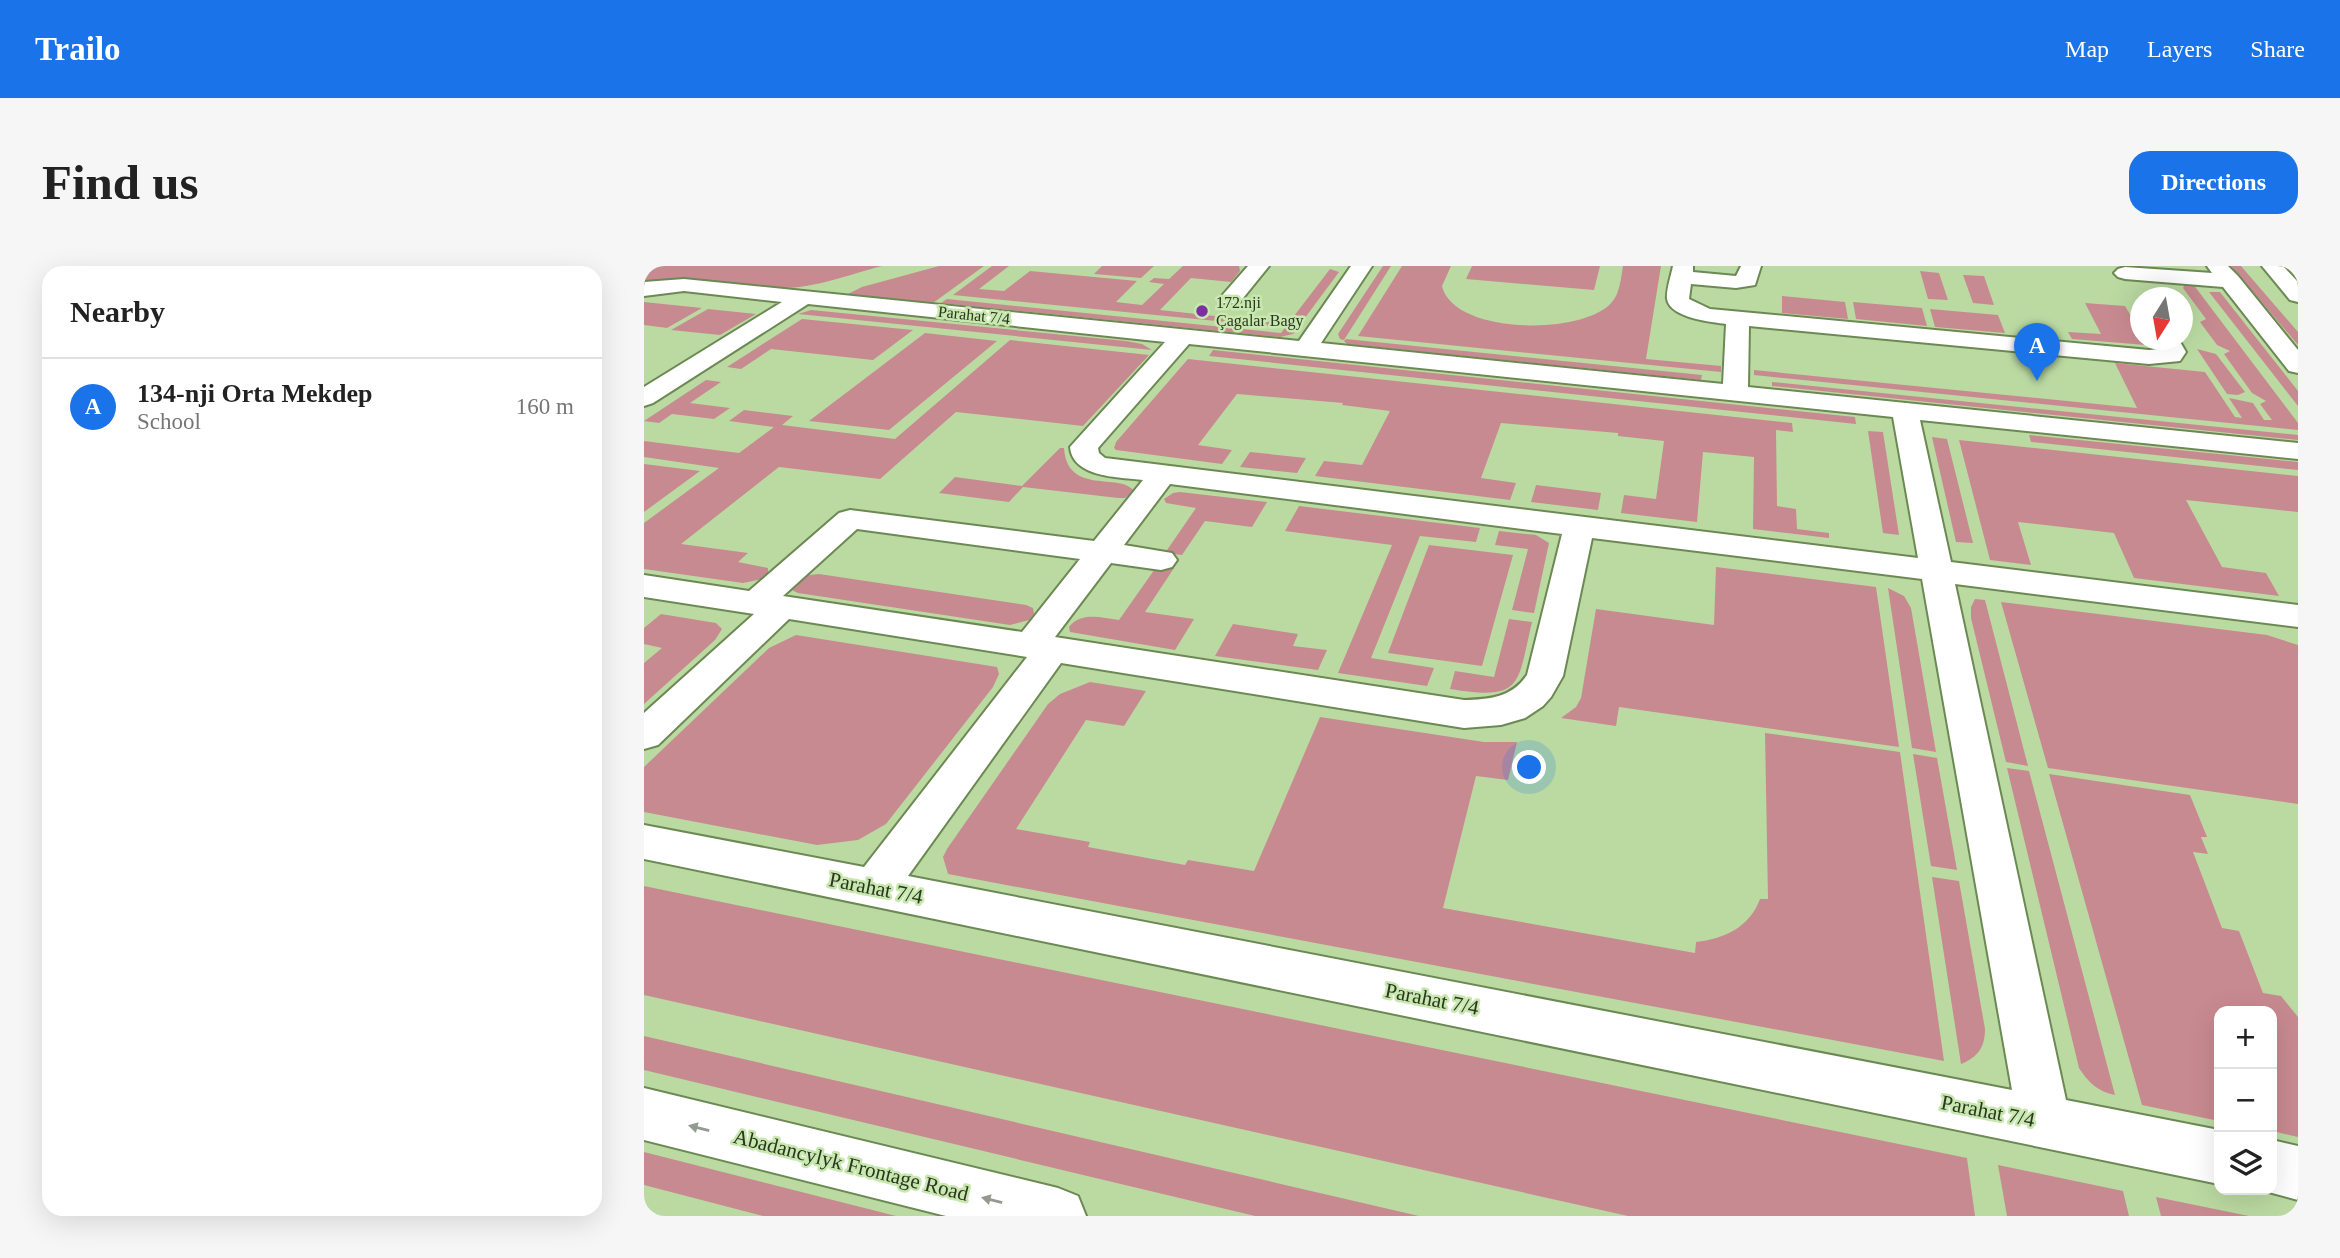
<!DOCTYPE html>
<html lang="en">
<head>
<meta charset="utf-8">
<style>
  :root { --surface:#fff; --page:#f6f6f6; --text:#222; --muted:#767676; --line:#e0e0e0; --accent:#1a73e8 }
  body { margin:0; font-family:"Times New Roman",serif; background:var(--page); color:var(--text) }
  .controls { position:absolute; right:21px; bottom:21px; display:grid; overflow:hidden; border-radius:14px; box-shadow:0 7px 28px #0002 }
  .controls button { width:63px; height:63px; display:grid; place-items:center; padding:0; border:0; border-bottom:2px solid var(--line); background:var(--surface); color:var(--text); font:35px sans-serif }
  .compass { position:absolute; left:1486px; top:21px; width:63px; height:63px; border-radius:50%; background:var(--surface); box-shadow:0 7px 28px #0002; rotate:191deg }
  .you { position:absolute; left:886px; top:502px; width:24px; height:24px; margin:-18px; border:5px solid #fff; border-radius:50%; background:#1a73e8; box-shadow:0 0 0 10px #1a73e833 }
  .badge { display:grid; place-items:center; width:46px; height:46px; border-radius:50%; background:var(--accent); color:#fff; font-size:23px; font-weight:700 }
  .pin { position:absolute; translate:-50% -58px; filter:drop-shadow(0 2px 4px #0008) }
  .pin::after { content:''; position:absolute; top:37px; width:24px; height:21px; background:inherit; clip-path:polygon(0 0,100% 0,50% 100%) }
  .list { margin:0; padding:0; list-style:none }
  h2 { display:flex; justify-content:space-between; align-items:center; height:91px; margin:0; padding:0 28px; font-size:30px }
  h2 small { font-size:23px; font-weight:400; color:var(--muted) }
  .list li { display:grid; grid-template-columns:46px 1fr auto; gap:21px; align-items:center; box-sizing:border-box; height:98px; padding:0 28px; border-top:2px solid var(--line) }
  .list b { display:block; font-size:26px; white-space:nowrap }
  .list p { margin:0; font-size:23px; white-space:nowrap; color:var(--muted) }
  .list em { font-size:23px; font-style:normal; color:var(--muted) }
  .icon { flex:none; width:38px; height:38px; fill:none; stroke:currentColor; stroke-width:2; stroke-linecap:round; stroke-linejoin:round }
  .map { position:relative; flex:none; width:1654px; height:950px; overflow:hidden; border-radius:21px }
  header { display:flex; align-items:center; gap:42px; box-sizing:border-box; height:98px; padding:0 35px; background:var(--accent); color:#fff }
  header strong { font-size:33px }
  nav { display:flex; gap:38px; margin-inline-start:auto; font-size:24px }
  .intro { display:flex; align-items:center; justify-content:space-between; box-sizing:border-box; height:168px; padding:0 42px }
  h1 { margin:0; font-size:49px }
  .button { padding:18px 32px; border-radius:21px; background:var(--accent); color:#fff; font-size:24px; font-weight:700 }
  main { display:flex; gap:42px; padding:0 42px }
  aside { flex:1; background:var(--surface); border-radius:21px; box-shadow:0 7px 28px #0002 }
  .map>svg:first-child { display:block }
  .green { fill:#c88a91 }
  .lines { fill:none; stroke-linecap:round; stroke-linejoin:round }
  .minor-casing { stroke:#6c8954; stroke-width:4 }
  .minor { fill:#fff; fill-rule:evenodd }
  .oneway { fill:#949a90 }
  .poi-dot { fill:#7b2fa1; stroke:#c8e8af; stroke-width:2.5 }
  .labels { text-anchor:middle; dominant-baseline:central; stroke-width:5; stroke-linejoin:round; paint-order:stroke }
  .far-poi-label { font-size:16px; fill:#2a3620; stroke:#c8e8af; text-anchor:start }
  .far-street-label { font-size:16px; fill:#2a3620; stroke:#c8e8af }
  .near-street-label { font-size:21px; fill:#2a3620; stroke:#c8e8af }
</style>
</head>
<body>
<header>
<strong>Trailo</strong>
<nav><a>Map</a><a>Layers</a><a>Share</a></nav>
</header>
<div class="intro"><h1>Find us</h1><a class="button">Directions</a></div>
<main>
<aside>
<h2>Nearby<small></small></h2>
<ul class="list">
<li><span class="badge">A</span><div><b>134-nji Orta Mekdep</b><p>School</p></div><em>160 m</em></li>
</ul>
</aside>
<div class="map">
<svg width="1654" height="950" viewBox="0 0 1654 950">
  <rect width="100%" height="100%" fill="#bbdaa2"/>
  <g class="green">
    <path d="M0 0H238C207 8 171 22 139 22 90 21 49 9 0 18Z"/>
    <path d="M295 0H340L289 37 204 28 218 21Z"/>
    <path d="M348 0H365L335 23 360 25 386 5 493 15 472 36 498 39 520 18 505 16 510 12 525 13 539 0H595L596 5 587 16 547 12 516 44 636 57 632 61 309 29Z"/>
    <path d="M458 0H510L497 12 450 8Z"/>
    <path d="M739 0H747L700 74 696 73 694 68Z"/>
    <path d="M758 0H807L798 20C809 69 940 70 968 36 976 27 977 11 979 0H1017L1002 93 1077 100V106L714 70Z"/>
    <path d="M828 0H956L950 24 822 13Z"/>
    <path d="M1587 0H1597L1654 66V79Z"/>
    <path d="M686 3 695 6 649 68 636 71 297 37 303 33 637 67Z"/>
    <path d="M1276 5 1295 7 1304 34 1284 33Z"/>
    <path d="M1319 9 1340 10 1350 39 1329 37Z"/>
    <path d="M1541 18H1549L1654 157V164L1110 109V104L1493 142 1471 97 1561 106 1591 151 1598 152 1585 132 1609 137 1620 154H1628L1616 138 1622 135 1608 127 1580 88 1586 85 1573 79 1556 56 1562 53 1539 22Z"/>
    <path d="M1565 26H1576L1654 125V140Z"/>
    <path d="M1138 30 1201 36 1204 53 1138 47Z"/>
    <path d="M0 36 58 42 23 62 0 59Z"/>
    <path d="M1209 36 1278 42 1283 60 1212 53Z"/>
    <path d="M1441 37 1481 40 1496 65V74H1501L1502 79 1428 73 1424 66 1457 68Z"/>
    <path d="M64 43 112 48 76 69 27 64Z"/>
    <path d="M1286 43 1354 49 1361 67 1291 61Z"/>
    <path d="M167 44 482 75 498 78 508 84 154 48Z"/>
    <path d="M158 53 269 64 229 94 127 83 97 103 83 101Z"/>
    <path d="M281 67 353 75 245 164 165 155Z"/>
    <path d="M702 73 1058 109 1057 114 703 78 700 75Z"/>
    <path d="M366 74 505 89 439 160 312 146 236 213 135 201 37 278 104 287 94 296 124 302V308L118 313 99 317 0 303V257L75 202 0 191V175L95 187 130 161 85 155 100 144 149 150 138 159 251 173Z"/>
    <path d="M1553 83 1572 88 1601 126 1594 129 1583 128Z"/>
    <path d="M569 84 1211 151 1212 158 565 90Z"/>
    <path d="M544 93 1148 157 1149 166 1132 164 1133 240 1152 243 1153 263 1185 267V272L1109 263 1110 191 1059 186 1053 256 977 247 980 229 1012 233 1020 175 974 170V167L857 157 837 212 872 217 866 234 671 210 680 195 718 199 746 145 698 139 699 137 593 128 554 179 588 184 578 198 472 184 470 182 472 176Z"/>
    <path d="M62 114 77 116 46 137 86 142 70 153 28 148 15 157 0 155Z"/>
    <path d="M1128 116 1654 169V174L1128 120Z"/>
    <path d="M1224 165 1239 166 1255 269 1239 267Z"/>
    <path d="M1385 169 1654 196V204L1387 176Z"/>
    <path d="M1288 171 1303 173 1329 277 1312 276Z"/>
    <path d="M1315 174 1654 210V246L1542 234 1578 301 1622 307 1635 330 1490 312 1470 267 1374 256 1387 299 1346 294Z"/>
    <path d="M416 182H420C423 230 477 206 490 225L481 232H474L379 221 365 236 295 227 311 211 378 220Z"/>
    <path d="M606 186 662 192 653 207 596 201Z"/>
    <path d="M0 198 56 205 0 246Z"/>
    <path d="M892 219 957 227 954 244 887 236Z"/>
    <path d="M536 226 623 236 608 261 561 255 538 289 521 287 552 242 522 237 520 233 529 227Z"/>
    <path d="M655 240 836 262 832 276 776 270 727 392 790 402 783 420 694 407 748 279 641 265Z"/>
    <path d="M855 265 892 269 905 277 890 347 868 344 884 283 851 279Z"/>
    <path d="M785 279 869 289 838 400 744 387Z"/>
    <path d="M513 300 530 302 501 346 550 353 531 384 426 366 425 361C437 345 458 352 475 354Z"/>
    <path d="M1072 301 1232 321 1255 481 975 441 972 460 917 452 932 441 937 432 952 343 1070 359Z"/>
    <path d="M175 308 382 339 389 342 390 348 385 354 366 359 154 327 148 324V319L165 309Z"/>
    <path d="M1244 322 1260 330 1267 342 1292 486 1268 482Z"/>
    <path d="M1331 333 1341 334 1384 500 1362 496 1327 352V341Z"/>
    <path d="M1357 336 1623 369 1654 379V538L1404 502Z"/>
    <path d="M17 348 72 357 78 363 71 374 0 438V397L18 382 0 378V362Z"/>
    <path d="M865 353 888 356C873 420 879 435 806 423L811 405 850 411Z"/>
    <path d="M589 358 654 368 649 380 683 384 674 404 571 390Z"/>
    <path d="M152 369 353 401 355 408 349 421 242 558 214 574 173 579 0 546V501L125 382Z"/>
    <path d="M446 416 502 425 480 460 442 454 372 563 446 576 444 581 541 599 544 594 610 605 676 451 840 476H873L864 514 832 510 799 642 1051 687 1052 676C1080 673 1106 661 1116 633H1124L1121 467 1256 486 1300 795 304 608 299 591 303 583 404 438 416 428Z"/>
    <path d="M1269 488 1293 492 1313 604 1287 600Z"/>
    <path d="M1363 502 1385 505 1471 829C1454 826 1444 816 1435 802Z"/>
    <path d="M1405 508 1546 529 1563 571H1557L1564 588 1549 586 1578 662 1595 665 1619 727 1637 730 1654 751V871L1628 865V745H1575V855L1498 839Z"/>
    <path d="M1288 611 1315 615 1341 763C1341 781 1334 791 1317 798Z"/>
    <path d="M0 620 1323 892 1331 950H984L0 729Z"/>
    <path d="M0 770 775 950H611L0 804Z"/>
    <path d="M0 886 252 950H119L0 919Z"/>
    <path d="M1354 899 1479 925 1485 950H1363Z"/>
    <path d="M1512 931 1605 950H1517Z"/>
  </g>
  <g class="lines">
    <g class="minor-casing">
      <g id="minor">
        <path d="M604 0H625L595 37H579L576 32Z"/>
        <path d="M707 0H728L677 77 1079 118 1082 58C1068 56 1026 52 1023 33 1022 24 1027 10 1029 0H1049V6L1092 10 1097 0H1117L1111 19 1092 22 1047 18 1045 33 1066 43 1505 84 1517 83 1513 74H1535L1542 86 1536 95 1505 98 1105 60 1104 121 1654 177V193L1276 154 1307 296 1654 339V361L1311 318 1422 834 1575 864V918L0 593V559L220 601 383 391 145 353 14 479 0 483V447L110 348 0 331V309L105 325 195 247 206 244 450 275 499 214C475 211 429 212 426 181L521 76 164 38 9 137 0 140V121L138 36 40 25 0 30V16L40 13 655 75ZM545 78 1249 151 1274 292 461 192 455 187 454 182ZM526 218 918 268 883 409C867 432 846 433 820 434L411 371 467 297 517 304 528 301 533 294 528 287 480 279ZM213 263 436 293 378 366 139 330ZM948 272 1278 313 1368 824 264 610 417 397 820 462 857 459 881 452 899 440 907 431 919 410Z"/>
        <path d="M1563 0H1584L1594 10 1654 84V107L1645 105 1579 21 1481 13 1474 11 1470 7 1474 3 1481 1 1568 7Z"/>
        <path d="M1618 0H1639L1654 16V36L1646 34Z"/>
        <path d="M0 822 414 922 434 930 442 950H302L0 874Z"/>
        <path d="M1628 874 1654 880V934L1617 924H1628Z"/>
      </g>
    </g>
    <use href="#minor" class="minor"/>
  </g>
  <defs><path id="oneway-solid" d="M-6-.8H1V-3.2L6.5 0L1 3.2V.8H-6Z" transform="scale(1.75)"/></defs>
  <g class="oneway">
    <use href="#oneway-solid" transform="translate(55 862) rotate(-166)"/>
    <use href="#oneway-solid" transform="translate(348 934) rotate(-166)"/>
  </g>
  <circle class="poi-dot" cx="558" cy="45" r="7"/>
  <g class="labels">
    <g class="far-poi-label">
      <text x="572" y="36">172.nji<tspan x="572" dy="18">Çagalar Bagy</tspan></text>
    </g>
    <g class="far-street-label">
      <text transform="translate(330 49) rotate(6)">Parahat 7/4</text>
    </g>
    <g class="near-street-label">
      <text transform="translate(232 622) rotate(11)">Parahat 7/4</text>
      <text transform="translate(788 733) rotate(11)">Parahat 7/4</text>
      <text transform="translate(1344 845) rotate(11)">Parahat 7/4</text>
      <text transform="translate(207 899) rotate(14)">Abadancylyk Frontage Road</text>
    </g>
  </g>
</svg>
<div class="controls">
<button>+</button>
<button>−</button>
<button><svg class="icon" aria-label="layers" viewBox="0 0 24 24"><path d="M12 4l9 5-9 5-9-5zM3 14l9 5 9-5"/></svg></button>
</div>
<svg class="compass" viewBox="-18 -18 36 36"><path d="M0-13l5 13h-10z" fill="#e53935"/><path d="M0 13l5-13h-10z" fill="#767676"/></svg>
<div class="you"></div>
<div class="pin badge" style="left:1393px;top:115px">A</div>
</div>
</main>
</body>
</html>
